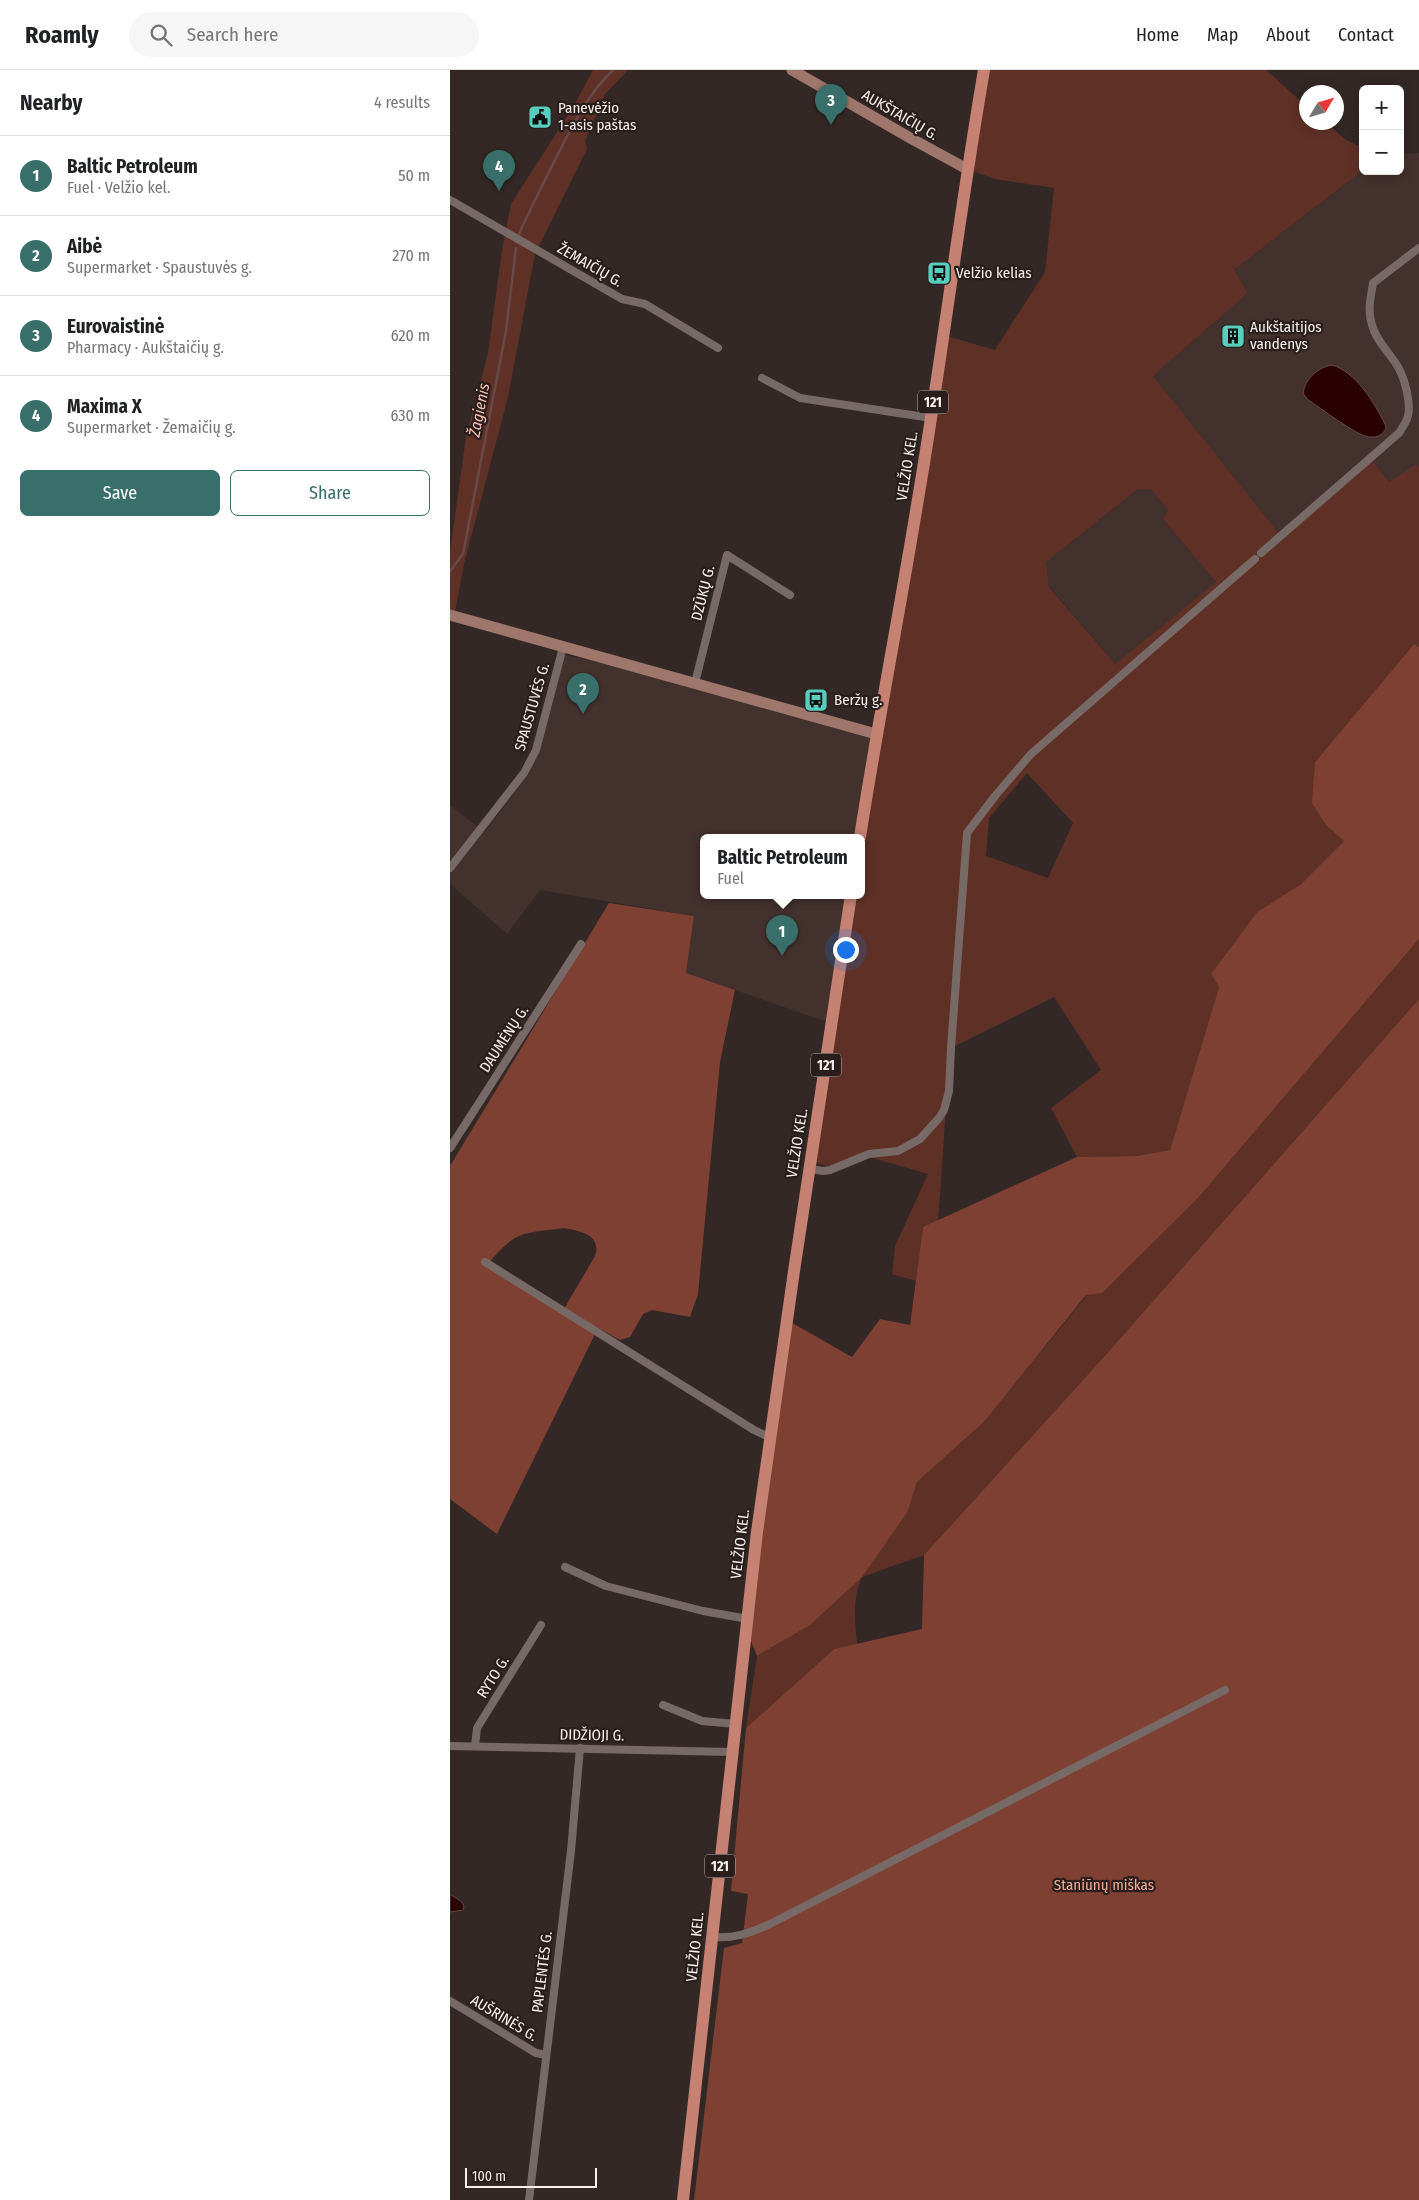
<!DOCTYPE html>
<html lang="en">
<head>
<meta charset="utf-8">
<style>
  :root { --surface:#fff; --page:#f6f6f6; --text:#202124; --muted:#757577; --line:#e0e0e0; --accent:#396f6a }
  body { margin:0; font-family:"Fira Sans Condensed",sans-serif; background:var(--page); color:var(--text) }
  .controls { position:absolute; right:15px; top:15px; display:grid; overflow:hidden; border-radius:8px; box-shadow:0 2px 12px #0003 }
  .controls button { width:45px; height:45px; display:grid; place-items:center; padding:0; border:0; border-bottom:1px solid var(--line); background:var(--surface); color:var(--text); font:25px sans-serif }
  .compass { position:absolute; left:849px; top:15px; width:45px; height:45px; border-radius:50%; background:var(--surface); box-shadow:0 2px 12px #0003; rotate:52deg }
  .scale { position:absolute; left:15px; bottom:12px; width:132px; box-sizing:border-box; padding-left:5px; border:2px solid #f8f0ee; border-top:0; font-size:14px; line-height:18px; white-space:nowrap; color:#f8f0ee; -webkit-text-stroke:4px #291e1b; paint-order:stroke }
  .you { position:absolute; left:395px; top:879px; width:18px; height:18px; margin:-12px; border:4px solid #fff; border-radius:50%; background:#1a73e8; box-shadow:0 0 0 8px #1a73e833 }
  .badge { display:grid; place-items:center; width:32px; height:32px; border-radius:50%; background:var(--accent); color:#fff; font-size:16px; font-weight:700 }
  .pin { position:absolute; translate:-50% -41px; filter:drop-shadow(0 1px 2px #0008) }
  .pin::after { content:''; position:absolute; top:26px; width:18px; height:15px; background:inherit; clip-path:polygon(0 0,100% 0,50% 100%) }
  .popup { position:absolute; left:250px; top:764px; width:165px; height:65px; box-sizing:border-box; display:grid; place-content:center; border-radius:8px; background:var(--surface); filter:drop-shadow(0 1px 4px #0005); font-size:16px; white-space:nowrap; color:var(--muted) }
  .popup b { font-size:19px; color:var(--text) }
  .popup::after { content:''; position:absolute; left:50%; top:100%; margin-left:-10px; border:10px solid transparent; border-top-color:var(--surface) }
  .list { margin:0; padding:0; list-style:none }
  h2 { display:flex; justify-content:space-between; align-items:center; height:65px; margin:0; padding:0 20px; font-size:21px }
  h2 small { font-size:16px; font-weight:400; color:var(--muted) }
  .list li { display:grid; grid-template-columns:32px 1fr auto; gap:15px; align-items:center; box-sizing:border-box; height:80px; padding:0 20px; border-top:1px solid var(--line) }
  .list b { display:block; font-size:19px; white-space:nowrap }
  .list p { margin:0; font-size:16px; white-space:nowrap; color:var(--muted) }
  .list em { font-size:16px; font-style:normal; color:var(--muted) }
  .actions { display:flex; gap:10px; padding:15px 20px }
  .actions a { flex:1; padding:11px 0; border:1px solid var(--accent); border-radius:8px; text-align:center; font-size:18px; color:var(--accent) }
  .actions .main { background:var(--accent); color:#fff }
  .icon { flex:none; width:28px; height:28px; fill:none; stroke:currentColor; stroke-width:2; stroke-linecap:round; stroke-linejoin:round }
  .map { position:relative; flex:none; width:969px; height:2130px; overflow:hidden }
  header { display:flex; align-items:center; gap:30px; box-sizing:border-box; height:70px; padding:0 25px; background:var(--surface); border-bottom:1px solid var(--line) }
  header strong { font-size:24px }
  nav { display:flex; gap:28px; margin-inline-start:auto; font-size:18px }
  .search { width:350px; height:45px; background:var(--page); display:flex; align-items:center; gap:12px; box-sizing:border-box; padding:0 18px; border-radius:28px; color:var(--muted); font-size:19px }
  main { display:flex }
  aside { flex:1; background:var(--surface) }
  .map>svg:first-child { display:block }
  .built { fill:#43312d }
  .green { fill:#5f3126; fill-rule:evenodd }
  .forest { fill:#7d4032; fill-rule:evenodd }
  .water { fill:#290100; stroke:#674947 }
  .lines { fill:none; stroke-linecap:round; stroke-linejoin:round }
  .stream { stroke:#674947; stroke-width:2.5 }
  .minor { stroke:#776a66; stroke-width:8 }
  .secondary { stroke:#9e766c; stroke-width:11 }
  .primary { stroke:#c58171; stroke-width:12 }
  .labels { text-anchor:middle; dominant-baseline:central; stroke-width:4.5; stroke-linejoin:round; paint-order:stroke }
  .shield { fill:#291e1b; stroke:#bab1af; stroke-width:1 }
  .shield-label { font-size:14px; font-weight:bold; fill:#f8f0ee }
  .poi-label { font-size:15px; fill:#f8f0ee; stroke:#291e1b; text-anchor:start }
  .street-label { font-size:15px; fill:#f8f0ee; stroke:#291e1b }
  .park-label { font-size:15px; fill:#f5a996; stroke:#291e1b }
  .water-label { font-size:16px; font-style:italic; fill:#fcc2b3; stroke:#291e1b }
</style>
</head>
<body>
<header>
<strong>Roamly</strong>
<div class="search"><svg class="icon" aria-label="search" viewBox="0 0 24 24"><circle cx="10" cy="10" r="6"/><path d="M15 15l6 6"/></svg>Search here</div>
<nav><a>Home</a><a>Map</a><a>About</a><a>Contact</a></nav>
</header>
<main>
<aside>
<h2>Nearby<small>4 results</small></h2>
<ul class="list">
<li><span class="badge">1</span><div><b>Baltic Petroleum</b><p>Fuel · Velžio kel.</p></div><em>50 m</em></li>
<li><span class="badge">2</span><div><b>Aibė</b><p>Supermarket · Spaustuvės g.</p></div><em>270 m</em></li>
<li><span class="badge">3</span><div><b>Eurovaistinė</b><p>Pharmacy · Aukštaičių g.</p></div><em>620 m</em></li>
<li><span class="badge">4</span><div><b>Maxima X</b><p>Supermarket · Žemaičių g.</p></div><em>630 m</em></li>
</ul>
<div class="actions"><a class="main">Save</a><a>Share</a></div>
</aside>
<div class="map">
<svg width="969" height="2130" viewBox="0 0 969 2130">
  <rect width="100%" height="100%" fill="#332825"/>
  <g class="built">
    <path d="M969 83V399L965 395 939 412 920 389 831 466 703 306 798 223 784 200 913 100V101H950V84Z"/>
    <path d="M688 419H701L718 440 713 449 766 512 665 594 599 516 596 492Z"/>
    <path d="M114 585 228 608 426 664 410 767H253V825H401L377 952 236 903 244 846 90 820 57 864 0 814V735L34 762 57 733 78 705 88 679Z"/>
  </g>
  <g class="green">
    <path d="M143 0H178L155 24 135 71 137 79 85 184 58 327 14 494 4 547 0 545V482L16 367 38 283 52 180 61 134 123 37Z"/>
    <path d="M537 0H816L856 36V52L876 53 896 70 913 78V100L784 200 798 223 703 306 831 466 920 388 939 412 966 394 969 399V577L964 574 865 692 876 755 894 771 851 814 807 842 761 904 769 917 720 1080 686 1086 627 1087 601 1038 651 1000 604 927 501 978C495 1036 493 1093 488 1151L473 1157 466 1211 442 1204 445 1176 478 1104 409 1084 381 1097 367 1093 360 1099 401 825H411V767L493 265 545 280 595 202 604 118 545 109 517 99ZM688 419H701L718 440 713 449 766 512 665 594 599 517 596 492ZM577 703 623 753 598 808 536 786 539 748Z"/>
    <path d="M969 869V929L652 1289 474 1485 412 1507C402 1528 405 1552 407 1574L384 1579 296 1658 307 1586 360 1555 458 1441 467 1412 534 1352 637 1225 748 1128Z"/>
  </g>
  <g class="forest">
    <path d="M964 574 969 577V869L748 1128 652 1223 636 1225 534 1352 467 1412 458 1441 412 1507 360 1555 307 1586 296 1559 337 1250 402 1287 430 1249 460 1255 473 1157 627 1087 686 1086 720 1080 769 917 761 904 807 842 851 814 894 771 876 755 862 733 865 692Z"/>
    <path d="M159 833 244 846 236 903 285 920 270 992 248 1224 240 1247 202 1240 193 1244 180 1267 170 1270 148 1258 47 1464 0 1429V1096ZM114 1158C130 1161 152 1165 145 1186L111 1244 36 1196C67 1160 69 1164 114 1158Z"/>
    <path d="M969 929V2130H244L274 1878 292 1873 298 1824 281 1821 296 1658 384 1579 472 1559 474 1485 652 1289Z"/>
  </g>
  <g class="water">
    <path d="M882 295C906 302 924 332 935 354L936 358C933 365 927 368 919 367 905 365 871 338 857 329L853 323C855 309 868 297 882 295Z"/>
    <path d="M0 1824 12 1832 14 1837 13 1840 0 1842Z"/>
  </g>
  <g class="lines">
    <g class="stream">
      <path d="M69 164C82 135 96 108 110 80 125 51 139 23 163 0"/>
      <path d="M0 501 13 484 56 261 66 178"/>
    </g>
    <g class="minor">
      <path d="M0 130 172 229 195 234 268 278"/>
      <path d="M312 308 350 328 481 348"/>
      <path d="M811 483 949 363C952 358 956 353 958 346 961 333 955 309 948 297 940 283 926 271 922 255 917 240 921 227 923 213L969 178"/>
      <path d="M245 613 277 485 340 525"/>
      <path d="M0 798 74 703 86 680 113 577"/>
      <path d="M0 1078 131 874"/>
      <path d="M360 1099 373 1101 380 1100 419 1084 448 1081 470 1069 489 1048 494 1040 499 1021 501 978 517 763 545 726 581 684 805 489"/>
      <path d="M35 1192 304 1360 321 1368"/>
      <path d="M115 1497 156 1516 253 1541 298 1549"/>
      <path d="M213 1635 252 1651 286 1654"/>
      <path d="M0 1676 282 1682"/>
      <path d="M25 1676 27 1658 91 1555"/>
      <path d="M262 1867C284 1869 300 1863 320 1854L775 1620"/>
      <path d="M0 1931 86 1983 96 1985"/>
      <path d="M79 2130 121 1781 130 1678"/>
    </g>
    <g class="secondary">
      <path d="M342 0 462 69 517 99"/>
      <path d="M0 545 426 664"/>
    </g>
    <g class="primary">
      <path d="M410 767C432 627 460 488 481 348 499 232 514 116 534 0"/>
      <path d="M233 2130 307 1462 344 1201 401 825"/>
    </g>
  </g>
  <defs>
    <g id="civic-square" transform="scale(1.25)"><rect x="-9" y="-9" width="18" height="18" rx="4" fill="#58cebf" stroke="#291e1b"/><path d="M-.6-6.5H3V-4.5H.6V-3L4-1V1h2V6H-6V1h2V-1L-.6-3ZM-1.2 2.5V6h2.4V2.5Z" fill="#111"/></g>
    <g id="bus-square" transform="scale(1.25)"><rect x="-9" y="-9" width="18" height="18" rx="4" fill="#58cebf" stroke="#291e1b"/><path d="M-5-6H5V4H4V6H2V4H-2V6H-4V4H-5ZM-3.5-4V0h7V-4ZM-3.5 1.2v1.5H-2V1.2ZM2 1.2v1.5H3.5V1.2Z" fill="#111"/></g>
    <g id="building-square" transform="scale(1.25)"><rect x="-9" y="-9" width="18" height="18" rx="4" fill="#58cebf" stroke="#291e1b"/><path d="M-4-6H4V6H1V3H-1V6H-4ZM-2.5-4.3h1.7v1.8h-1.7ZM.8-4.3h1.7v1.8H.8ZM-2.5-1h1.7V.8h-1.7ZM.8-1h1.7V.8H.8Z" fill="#111"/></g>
  </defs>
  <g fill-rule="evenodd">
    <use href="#civic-square" x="90" y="47"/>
    <use href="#bus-square" x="489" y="203"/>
    <use href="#building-square" x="783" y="266"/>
    <use href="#bus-square" x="366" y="630"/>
  </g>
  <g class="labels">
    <g class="shield">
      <rect x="468" y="320.5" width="30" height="23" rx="4"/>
      <rect x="361" y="983.5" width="30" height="23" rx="4"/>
      <rect x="255" y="1784.5" width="30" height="23" rx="4"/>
    </g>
    <g class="shield-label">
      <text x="483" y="332">121</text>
      <text x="376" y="995">121</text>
      <text x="270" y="1796">121</text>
    </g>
    <g class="poi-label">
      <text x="108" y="38">Panevėžio<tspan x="108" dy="17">1-asis paštas</tspan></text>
      <text x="506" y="203">Velžio kelias</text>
      <text x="800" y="257">Aukštaitijos<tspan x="800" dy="17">vandenys</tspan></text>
      <text x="384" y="630">Beržų g.</text>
    </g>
    <g class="street-label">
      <text transform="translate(450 45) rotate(30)">AUKŠTAIČIŲ G.</text>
      <text transform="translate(140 195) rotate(30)">ŽEMAIČIŲ G.</text>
      <text transform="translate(457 396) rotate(-81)">VELŽIO KEL.</text>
      <text transform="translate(253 523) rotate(-76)">DZŪKŲ G.</text>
      <text transform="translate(82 637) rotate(-74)">SPAUSTUVĖS G.</text>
      <text transform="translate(54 969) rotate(-57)">DAUMĖNŲ G.</text>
      <text transform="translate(347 1073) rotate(-81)">VELŽIO KEL.</text>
      <text transform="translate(290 1474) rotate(-83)">VELŽIO KEL.</text>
      <text transform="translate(43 1607) rotate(-58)">RYTO G.</text>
      <text transform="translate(142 1665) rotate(1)">DIDŽIOJI G.</text>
      <text transform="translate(245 1877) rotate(-84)">VELŽIO KEL.</text>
      <text transform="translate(92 1902) rotate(-83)">PAPLENTĖS G.</text>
      <text transform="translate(54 1948) rotate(31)">AUŠRINĖS G.</text>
    </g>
    <g class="park-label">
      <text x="654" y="1815">Staniūnų miškas</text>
    </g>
    <g class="water-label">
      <text transform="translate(29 340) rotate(-79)">Žagienis</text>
    </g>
  </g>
</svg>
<div class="controls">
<button>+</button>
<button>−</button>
</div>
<svg class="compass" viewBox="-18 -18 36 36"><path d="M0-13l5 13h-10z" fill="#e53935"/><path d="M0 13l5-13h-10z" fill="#757577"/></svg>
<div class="scale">100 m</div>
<div class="you"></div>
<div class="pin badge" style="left:332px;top:886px">1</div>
<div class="popup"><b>Baltic Petroleum</b>Fuel</div>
<div class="pin badge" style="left:133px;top:644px">2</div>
<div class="pin badge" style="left:381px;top:55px">3</div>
<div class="pin badge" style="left:49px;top:121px">4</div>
</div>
</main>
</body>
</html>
